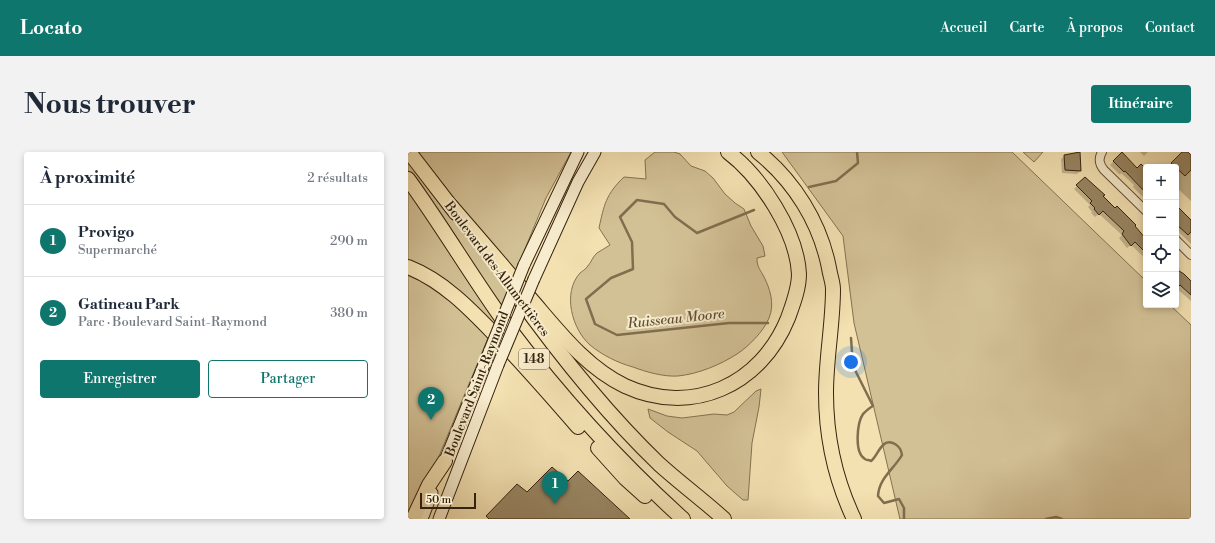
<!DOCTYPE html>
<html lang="fr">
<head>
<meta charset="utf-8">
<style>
  :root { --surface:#fff; --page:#f2f2f3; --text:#1f2937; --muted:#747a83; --line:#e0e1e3; --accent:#0f766e }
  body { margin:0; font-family:"Libre Bodoni",serif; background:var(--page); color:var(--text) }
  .controls { position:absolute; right:12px; top:12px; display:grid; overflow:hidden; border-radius:4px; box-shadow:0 2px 6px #0003 }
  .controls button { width:36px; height:36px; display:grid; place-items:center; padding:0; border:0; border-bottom:1px solid var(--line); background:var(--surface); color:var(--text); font:20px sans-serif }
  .scale { position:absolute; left:12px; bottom:10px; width:56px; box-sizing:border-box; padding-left:4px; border:2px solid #35230e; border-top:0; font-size:11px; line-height:14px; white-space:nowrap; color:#35230e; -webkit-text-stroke:3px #f7eccd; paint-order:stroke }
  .you { position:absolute; left:443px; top:210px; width:14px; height:14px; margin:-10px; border:3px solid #fff; border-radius:50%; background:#1a73e8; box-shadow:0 0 0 6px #1a73e833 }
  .badge { display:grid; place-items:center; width:26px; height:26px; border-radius:50%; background:var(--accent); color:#fff; font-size:13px; font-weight:700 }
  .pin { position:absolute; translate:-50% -33px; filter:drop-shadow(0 1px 2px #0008) }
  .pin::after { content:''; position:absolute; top:21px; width:14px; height:12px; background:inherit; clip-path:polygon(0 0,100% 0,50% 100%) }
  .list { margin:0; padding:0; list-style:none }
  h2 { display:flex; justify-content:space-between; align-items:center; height:52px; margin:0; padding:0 16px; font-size:17px }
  h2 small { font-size:13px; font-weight:400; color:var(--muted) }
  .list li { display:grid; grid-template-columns:26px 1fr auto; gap:12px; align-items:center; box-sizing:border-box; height:72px; padding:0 16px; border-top:1px solid var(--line) }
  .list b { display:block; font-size:15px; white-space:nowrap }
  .list p { margin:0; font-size:13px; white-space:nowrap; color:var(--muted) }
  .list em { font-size:13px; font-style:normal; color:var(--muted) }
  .actions { display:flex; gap:8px; padding:12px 16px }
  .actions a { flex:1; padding:9px 0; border:1px solid var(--accent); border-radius:4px; text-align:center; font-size:14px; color:var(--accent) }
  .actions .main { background:var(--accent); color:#fff }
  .icon { flex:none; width:22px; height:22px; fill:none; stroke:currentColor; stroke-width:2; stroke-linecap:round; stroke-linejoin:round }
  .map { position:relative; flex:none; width:783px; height:367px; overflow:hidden; border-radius:4px }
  header { display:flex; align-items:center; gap:24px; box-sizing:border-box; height:56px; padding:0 20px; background:var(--accent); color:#fff }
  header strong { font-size:19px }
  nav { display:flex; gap:22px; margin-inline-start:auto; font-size:14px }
  .intro { display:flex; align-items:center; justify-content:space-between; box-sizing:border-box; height:96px; padding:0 24px }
  h1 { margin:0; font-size:28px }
  .button { padding:10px 18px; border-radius:4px; background:var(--accent); color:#fff; font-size:14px; font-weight:700 }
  main { display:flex; gap:24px; padding:0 24px }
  aside { flex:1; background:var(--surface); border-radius:4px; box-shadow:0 2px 6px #0003 }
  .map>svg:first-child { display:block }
  .green { fill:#d3c196; stroke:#847252 }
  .shadow { fill:#0003 }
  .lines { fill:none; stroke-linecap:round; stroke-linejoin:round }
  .stream { stroke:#806e4f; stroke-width:2.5 }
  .building { fill:#988663; stroke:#35230e }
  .street-casing { stroke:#645237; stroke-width:10 }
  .secondary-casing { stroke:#35230e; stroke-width:13 }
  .highway-casing { stroke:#35230e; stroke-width:16 }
  .street { stroke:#f7eccd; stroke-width:8 }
  .secondary { stroke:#f7eccd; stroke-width:11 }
  .highway { stroke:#f3e1b2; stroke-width:14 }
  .secondary-bridge-casing { stroke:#35230e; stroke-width:13; stroke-linecap:butt }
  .secondary-bridge { stroke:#f7eccd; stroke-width:11 }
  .labels { text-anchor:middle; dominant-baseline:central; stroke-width:4; stroke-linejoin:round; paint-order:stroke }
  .shield { fill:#f7eccd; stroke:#6f5f47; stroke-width:1 }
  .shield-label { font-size:12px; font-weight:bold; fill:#35230e }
  .street-label { font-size:13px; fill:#35230e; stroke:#f7eccd }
  .water-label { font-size:14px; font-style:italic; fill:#614f34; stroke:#f7eccd }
</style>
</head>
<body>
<header>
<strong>Locato</strong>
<nav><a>Accueil</a><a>Carte</a><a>À propos</a><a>Contact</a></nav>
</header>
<div class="intro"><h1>Nous trouver</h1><a class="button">Itinéraire</a></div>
<main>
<aside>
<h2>À proximité<small>2 résultats</small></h2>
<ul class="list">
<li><span class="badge">1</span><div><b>Provigo</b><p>Supermarché</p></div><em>290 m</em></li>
<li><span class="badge">2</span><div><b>Gatineau Park</b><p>Parc · Boulevard Saint-Raymond</p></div><em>380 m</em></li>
</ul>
<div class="actions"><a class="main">Enregistrer</a><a>Partager</a></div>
</aside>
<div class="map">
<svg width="783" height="367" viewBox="0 0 783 367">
  <rect width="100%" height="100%" fill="#f3e1b2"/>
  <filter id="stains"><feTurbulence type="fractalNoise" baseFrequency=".005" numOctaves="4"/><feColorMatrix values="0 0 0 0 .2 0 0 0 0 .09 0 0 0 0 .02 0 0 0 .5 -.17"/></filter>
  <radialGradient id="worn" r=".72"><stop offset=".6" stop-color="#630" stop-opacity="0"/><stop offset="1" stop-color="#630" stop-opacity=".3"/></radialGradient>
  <g class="green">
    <path d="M0 0H163L138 46 5 367H0Z"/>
    <path d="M247 0H266L272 2 283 14 297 19 305 26 317 42 327 51 336 57 343 74 355 94 357 104 349 106C349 114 351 116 355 123 362 136 367 152 361 166 356 179 340 195 329 202 312 213 290 222 270 224 256 225 238 220 225 215 210 211 194 203 182 193 164 177 154 141 172 121 174 119 177 118 179 115 183 111 185 104 189 101 193 98 198 96 202 93L191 76C196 53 198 42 216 25L238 27 237 8Z"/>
    <path d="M374 0H604L738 129V153H762L783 173V367H492L446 171 435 84Z"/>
    <path d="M615 0H635L626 10Z"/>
    <path d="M353 237 351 255 344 291 340 348H335L319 334 289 299 260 280 242 266 240 257 259 264 274 266 306 262 319 263 326 260 348 239Z"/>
  </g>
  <g class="shadow">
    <path d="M732 0H740L736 4Z"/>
    <path d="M775 0H778L783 5V49L768 35V15H760Z"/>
    <path d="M671 1 672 19 669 22 654 21 653 7 657 4Z"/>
    <path d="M714 1 729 17 738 19V48L725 35 726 33 713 21 712 23 702 13Z"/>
    <path d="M677 26 694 44 738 88V107L723 93 719 96 711 86 714 83 691 62 687 65 683 61 684 60 680 55 682 53 666 37Z"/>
    <path d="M768 55 783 70V92L768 77Z"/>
    <path d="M768 113 772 117 769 119 783 131V149L768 136Z"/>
  </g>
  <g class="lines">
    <g class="stream">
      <path d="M401 35 428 29 450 11 449 0"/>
      <path d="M346 58 289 81 267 65 256 52 229 48 212 65 224 90 225 117 203 126 178 147 187 172 209 183 321 171H360"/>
      <path d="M443 186 445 214 465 254C461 256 458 259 455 262 449 271 446 301 457 307 457 308 462 308 463 309 470 304 474 284 487 292 492 295 493 298 494 303 486 317 471 326 470 344L476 351 491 347 496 356V367"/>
      <path d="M638 367 648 365 654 367"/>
    </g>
  </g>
  <g class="building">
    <path d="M672 0 673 19 657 18 656 3Z"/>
    <path d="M714 0 729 16 733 12 738 17V41L717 19 716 20 705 9Z"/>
    <path d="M774 0H780L783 3V18L777 24 763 11Z"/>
    <path d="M677 25 697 43 695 44 707 56 709 54 728 73 727 74 738 87V101L727 90 723 94 714 82 716 79 695 59 691 63 686 57 687 56 682 51 684 49 668 33Z"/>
    <path d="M768 53 783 68V80L780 83 768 72Z"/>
    <path d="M768 117 776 122 783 129V143L772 133 768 137Z"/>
    <path d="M144 315 160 329 170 319 222 367H81L78 364 109 332 119 340Z"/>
  </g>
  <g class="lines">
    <g class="street-casing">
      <g id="street">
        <path d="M694 0C690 7 691 12 696 18L738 59"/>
        <path d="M768 88 783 103"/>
      </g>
    </g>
    <g class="secondary-casing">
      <g id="secondary">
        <path d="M116 113 170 0"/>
        <path d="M126 127 170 30 187 0"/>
        <path d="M34 316 82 198"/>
        <path d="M14 367 24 341"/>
        <path d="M31 367 90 213"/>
      </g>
    </g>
    <g class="highway-casing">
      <g id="highway">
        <path d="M1 0 48 61"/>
        <path d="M350 0C386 29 412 70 421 116 422 123 425 131 425 137 425 172 418 206 418 241 418 285 427 327 446 367"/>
        <path d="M0 27C35 75 65 127 100 175 152 244 211 309 275 367"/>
        <path d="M43 54C69 84 95 114 121 145 149 177 177 215 217 234 284 265 353 233 380 166 385 152 391 137 391 122 389 80 353 25 320 0"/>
        <path d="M0 115C36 129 64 159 90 186 118 215 144 245 170 275"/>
        <path d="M108 142C151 202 198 261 251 312 272 331 295 348 316 367"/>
        <path d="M190 296 217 326 237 344"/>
        <path d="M5 367 21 333 37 309"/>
      </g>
    </g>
    <use href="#street" class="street"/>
    <use href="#secondary" class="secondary"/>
    <use href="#highway" class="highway"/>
    <g class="secondary-bridge-casing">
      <g id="secondary-bridge">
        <path d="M82 198 116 113"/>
        <path d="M90 213 126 127"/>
      </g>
    </g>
    <use href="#secondary-bridge" class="secondary-bridge"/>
  </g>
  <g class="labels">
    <rect class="shield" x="111" y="197" width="30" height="20" rx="3"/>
    <g class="shield-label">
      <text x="126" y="207">148</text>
    </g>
    <g class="street-label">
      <text transform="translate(89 117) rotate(53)">Boulevard des Allumettières</text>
      <text transform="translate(69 232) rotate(-69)">Boulevard Saint-Raymond</text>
    </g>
    <g class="water-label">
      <text transform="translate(268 167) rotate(-6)">Ruisseau Moore</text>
    </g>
  </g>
  <rect width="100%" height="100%" filter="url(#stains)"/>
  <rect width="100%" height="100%" fill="url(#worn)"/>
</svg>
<div class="controls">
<button>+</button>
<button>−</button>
<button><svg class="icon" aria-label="locate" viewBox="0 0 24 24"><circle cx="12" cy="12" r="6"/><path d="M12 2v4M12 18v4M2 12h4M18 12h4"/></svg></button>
<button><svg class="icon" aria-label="layers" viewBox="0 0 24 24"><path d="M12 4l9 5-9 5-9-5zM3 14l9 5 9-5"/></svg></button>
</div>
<div class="scale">50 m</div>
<div class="you"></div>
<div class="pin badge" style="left:147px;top:352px">1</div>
<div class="pin badge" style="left:23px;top:268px">2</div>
</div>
</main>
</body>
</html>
